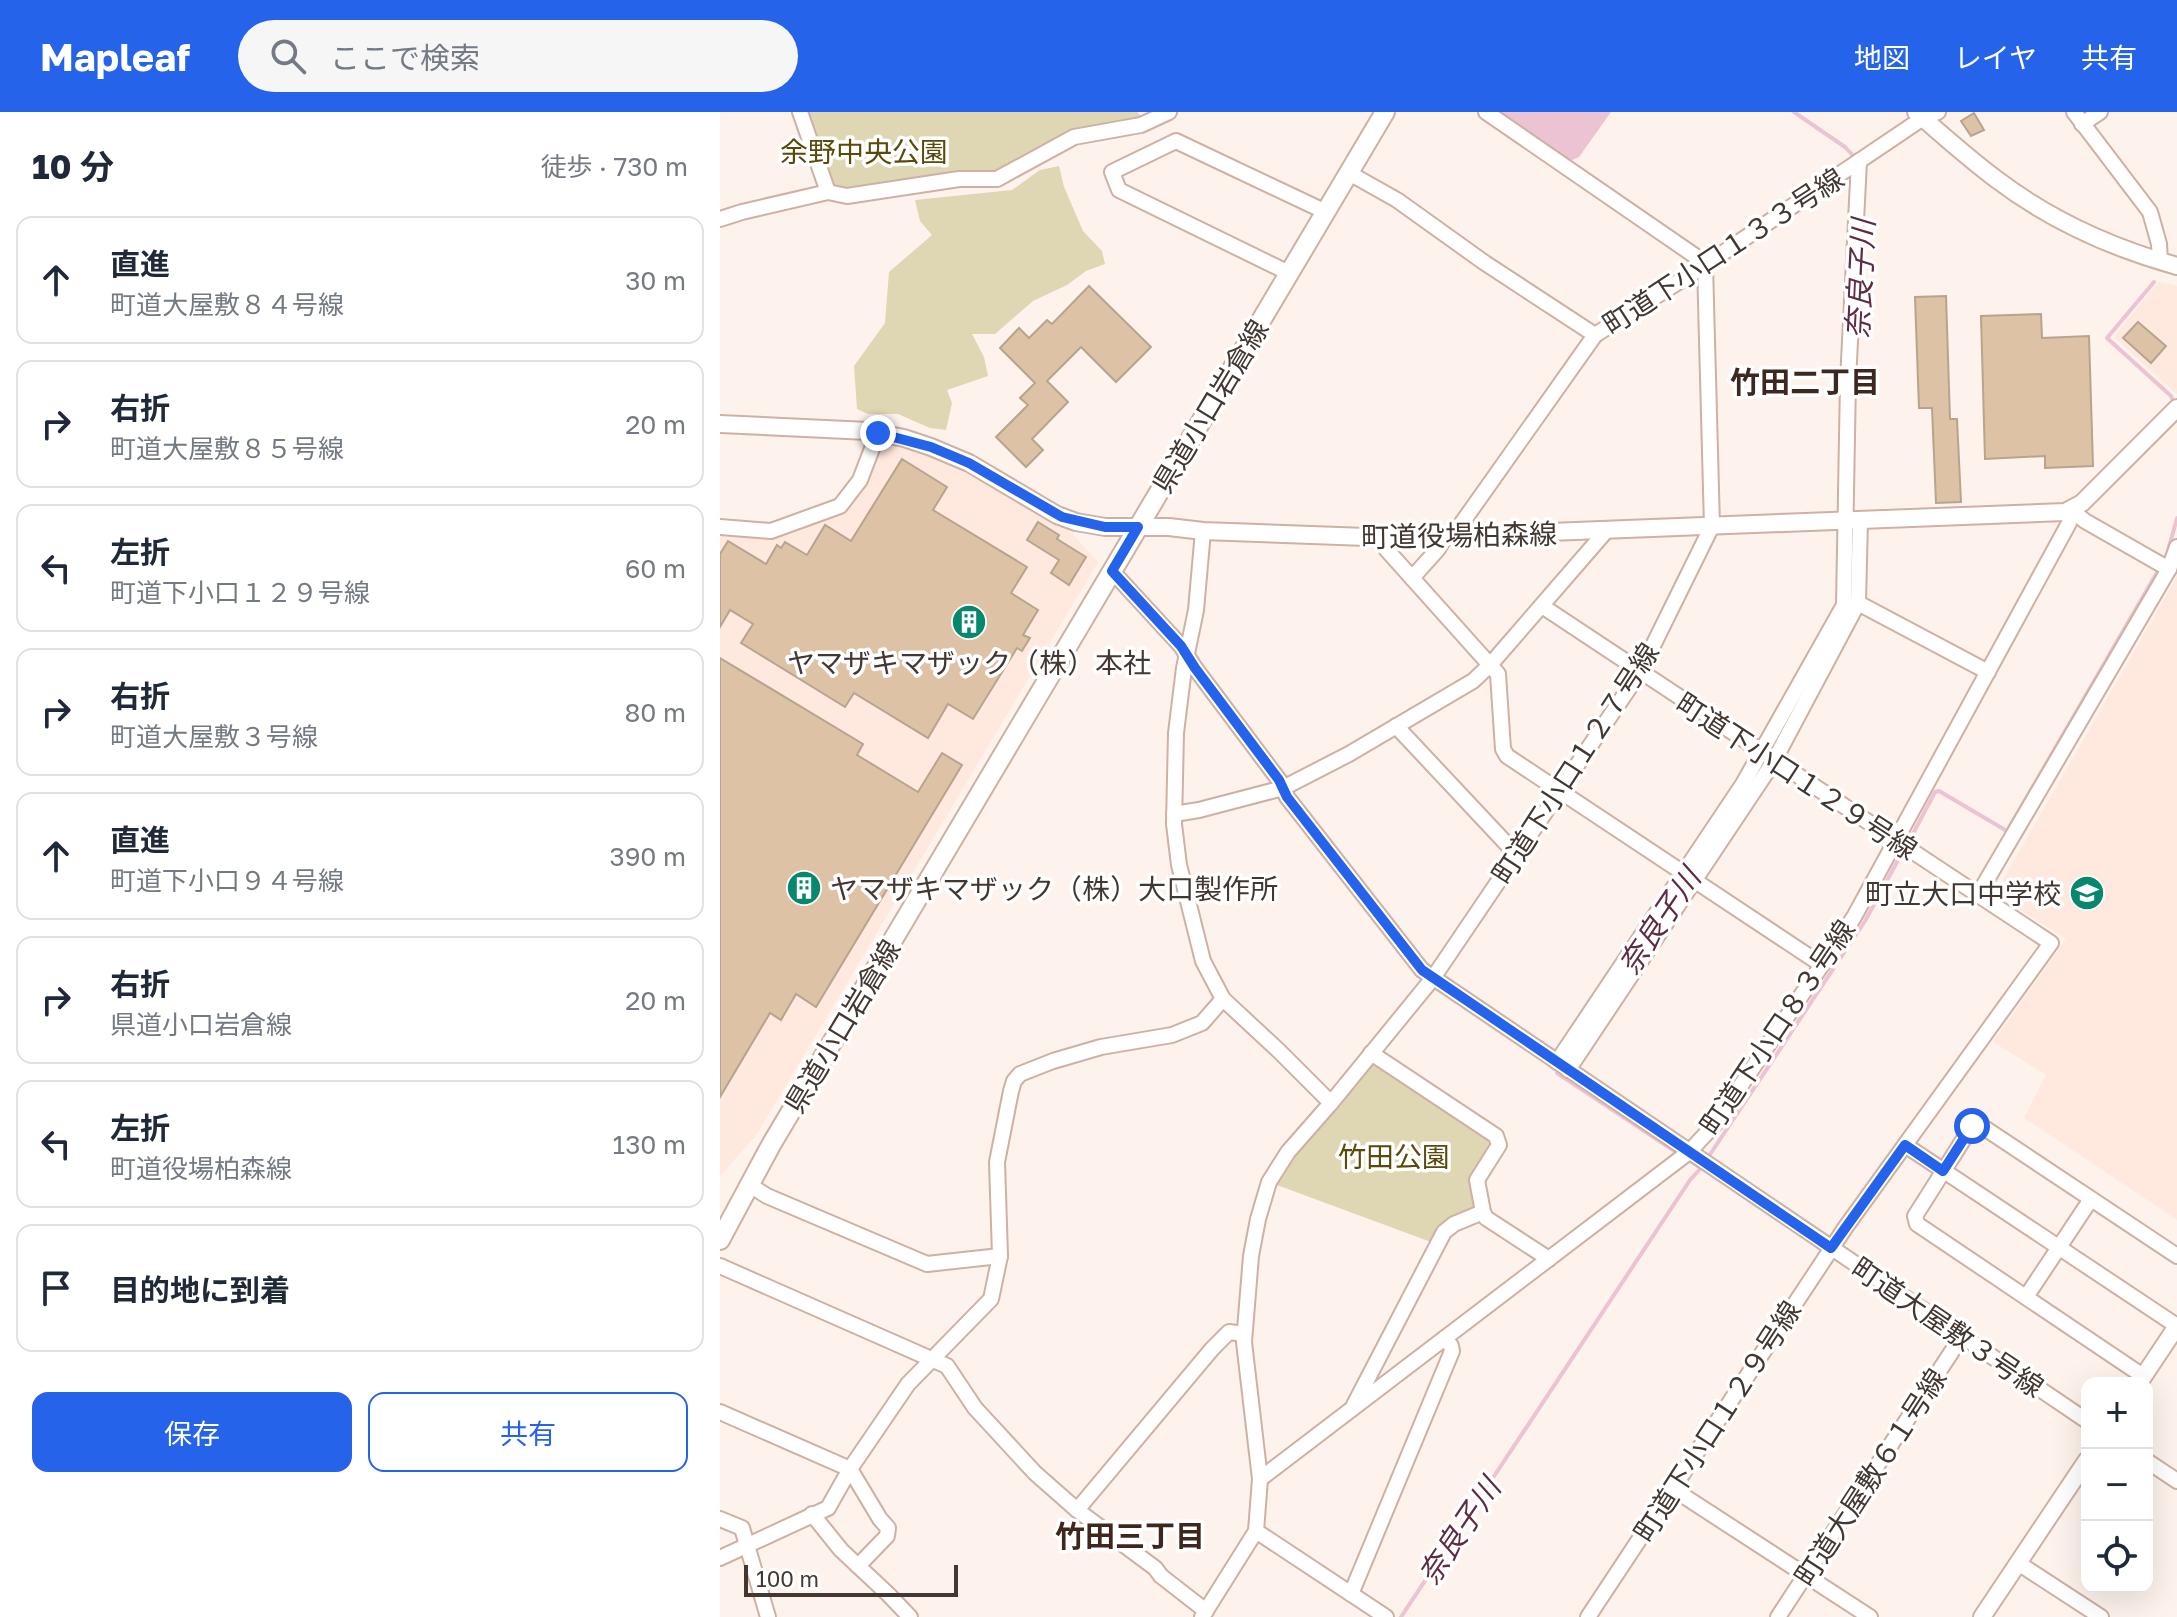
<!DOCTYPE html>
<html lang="ja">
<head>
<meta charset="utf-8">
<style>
  :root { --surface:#fff; --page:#f6f6f7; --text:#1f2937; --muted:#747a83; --line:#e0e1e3; --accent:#2563eb }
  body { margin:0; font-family:"Golos Text","Noto Sans JP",sans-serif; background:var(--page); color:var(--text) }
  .controls { position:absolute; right:24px; bottom:24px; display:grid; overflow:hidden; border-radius:16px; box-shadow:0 8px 32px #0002 }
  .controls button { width:72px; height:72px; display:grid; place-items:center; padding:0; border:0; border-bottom:2px solid var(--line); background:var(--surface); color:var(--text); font:40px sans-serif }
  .scale { position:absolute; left:24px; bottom:20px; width:214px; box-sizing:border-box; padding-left:8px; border:4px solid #433732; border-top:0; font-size:22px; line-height:28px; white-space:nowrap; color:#433732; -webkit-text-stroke:6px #fff; paint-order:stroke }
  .stop { position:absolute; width:24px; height:24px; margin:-18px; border:6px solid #2563eb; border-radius:50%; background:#fff }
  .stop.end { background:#2563eb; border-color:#fff; box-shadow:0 2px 8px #0008 }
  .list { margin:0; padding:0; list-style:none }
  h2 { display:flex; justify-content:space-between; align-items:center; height:104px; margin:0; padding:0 32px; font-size:34px }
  h2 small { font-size:26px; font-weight:400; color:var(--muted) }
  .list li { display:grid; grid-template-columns:52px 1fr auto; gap:24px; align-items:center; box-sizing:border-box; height:128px; margin:0 16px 16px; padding:0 16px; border:2px solid var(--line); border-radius:16px }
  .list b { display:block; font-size:30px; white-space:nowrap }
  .list p { margin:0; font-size:26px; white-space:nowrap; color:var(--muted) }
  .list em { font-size:26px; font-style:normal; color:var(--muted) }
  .actions { display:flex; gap:16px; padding:24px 32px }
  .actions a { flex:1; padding:18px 0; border:2px solid var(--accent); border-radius:16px; text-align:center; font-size:28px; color:var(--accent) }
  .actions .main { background:var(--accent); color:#fff }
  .icon { flex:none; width:44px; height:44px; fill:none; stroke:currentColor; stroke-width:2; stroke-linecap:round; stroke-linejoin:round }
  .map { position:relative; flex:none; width:1457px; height:1505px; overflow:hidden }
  header { display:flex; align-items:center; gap:48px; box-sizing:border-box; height:112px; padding:0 40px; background:var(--accent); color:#fff }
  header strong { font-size:38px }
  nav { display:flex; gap:44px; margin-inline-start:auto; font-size:28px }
  .search { width:560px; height:72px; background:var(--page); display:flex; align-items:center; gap:20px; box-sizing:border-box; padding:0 28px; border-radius:44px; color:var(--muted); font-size:30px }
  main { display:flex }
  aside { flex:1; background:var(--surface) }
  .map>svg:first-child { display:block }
  .built { fill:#ffe8de }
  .green { fill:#dfd6b3 }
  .water { fill:#ecc3d3 }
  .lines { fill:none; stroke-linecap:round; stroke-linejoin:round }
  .stream { stroke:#ecc3d3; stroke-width:4 }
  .building { fill:#ddc2a5; stroke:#b7a48e; stroke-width:2 }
  .minor-casing { stroke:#cdb1a4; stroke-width:18 }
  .tertiary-casing { stroke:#cdb1a4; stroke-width:20 }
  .secondary-casing { stroke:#cdb1a4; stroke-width:22 }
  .minor { stroke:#fff; stroke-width:14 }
  .tertiary { stroke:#fff; stroke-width:16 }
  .secondary { stroke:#fff; stroke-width:18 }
  .route { stroke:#2563eb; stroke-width:10 }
  .labels { text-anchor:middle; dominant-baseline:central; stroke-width:7; stroke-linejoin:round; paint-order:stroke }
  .park-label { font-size:28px; fill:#594a0a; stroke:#fff }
  .street-label { font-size:28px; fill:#433732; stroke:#fff }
  .poi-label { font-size:28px; fill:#433732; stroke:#fff }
  .water-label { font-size:30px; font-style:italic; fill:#5e2b42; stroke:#fff }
  .neighbourhood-label { font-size:30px; font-weight:bold; fill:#3d271e; stroke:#fff }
</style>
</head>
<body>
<header>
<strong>Mapleaf</strong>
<div class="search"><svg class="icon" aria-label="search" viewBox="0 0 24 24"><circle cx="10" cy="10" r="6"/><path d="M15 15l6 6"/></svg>ここで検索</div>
<nav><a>地図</a><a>レイヤ</a><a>共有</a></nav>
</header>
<main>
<aside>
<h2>10 分<small>徒歩 · 730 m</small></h2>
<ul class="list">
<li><svg class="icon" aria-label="ahead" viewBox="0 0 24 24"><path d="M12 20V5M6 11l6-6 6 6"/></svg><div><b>直進</b><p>町道大屋敷８４号線</p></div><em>30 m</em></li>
<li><svg class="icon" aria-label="right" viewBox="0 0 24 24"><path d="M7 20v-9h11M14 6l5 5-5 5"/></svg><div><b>右折</b><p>町道大屋敷８５号線</p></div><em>20 m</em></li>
<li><svg class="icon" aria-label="left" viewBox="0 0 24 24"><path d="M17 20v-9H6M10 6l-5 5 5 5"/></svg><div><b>左折</b><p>町道下小口１２９号線</p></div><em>60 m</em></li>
<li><svg class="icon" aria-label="right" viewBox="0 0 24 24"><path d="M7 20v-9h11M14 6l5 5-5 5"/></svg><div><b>右折</b><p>町道大屋敷３号線</p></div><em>80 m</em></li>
<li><svg class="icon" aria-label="ahead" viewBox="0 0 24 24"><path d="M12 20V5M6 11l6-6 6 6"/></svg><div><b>直進</b><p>町道下小口９４号線</p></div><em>390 m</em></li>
<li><svg class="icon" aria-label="right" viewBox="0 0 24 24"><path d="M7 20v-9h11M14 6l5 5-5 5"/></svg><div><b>右折</b><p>県道小口岩倉線</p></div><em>20 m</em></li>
<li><svg class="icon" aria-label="left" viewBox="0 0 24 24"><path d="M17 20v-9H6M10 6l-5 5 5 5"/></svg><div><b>左折</b><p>町道役場柏森線</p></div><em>130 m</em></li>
<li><svg class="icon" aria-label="arrive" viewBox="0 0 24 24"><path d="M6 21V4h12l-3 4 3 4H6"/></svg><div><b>目的地に到着</b></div></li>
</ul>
<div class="actions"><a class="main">保存</a><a>共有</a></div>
</aside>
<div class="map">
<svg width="1457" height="1505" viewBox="0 0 1457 1505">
  <rect width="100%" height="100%" fill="#fef2ec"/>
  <g class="built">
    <path d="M1439 170 1457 174V282L1394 225Z"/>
    <path d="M161 330 199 339 274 375 348 417 378 450 37 1022 0 1064V419L42 423 123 397Z"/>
    <path d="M1457 458V1108L1304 1006 1326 963 1273 930 1346 827 1277 783V778L1456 467Z"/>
  </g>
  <g class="green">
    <path d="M87 0H417L422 5 420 10 354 22 277 64 127 80 112 71Z"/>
    <path d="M339 54 344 75 363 119 382 139 385 152 366 159 347 173 313 189 275 222H252L264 245 268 264 227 278 232 291 226 318 210 316 178 302H148L137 297 134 254 165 211 169 160 212 123 200 109 195 88 292 78 320 58Z"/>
    <path d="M659 951 772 1028 774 1035 757 1092 752 1101 711 1130 557 1073 578 1041 653 952Z"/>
  </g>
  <path class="water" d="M779 0H891L859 45 850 49Z"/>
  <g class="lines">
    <g class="stream">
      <path d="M1074 0 1125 35 1136 47"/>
      <path d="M1434 170 1387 226 1451 284 1455 294"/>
      <path d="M1132 448V417"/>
      <path d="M1443 449 1447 442 1457 406"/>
      <path d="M1188 731 1215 680 1219 679 1287 719 1439 457"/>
      <path d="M840 957 837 961 959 1042"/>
      <path d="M966 1046 981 1056"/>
      <path d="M681 1505 970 1068 981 1056 1145 809 1183 739"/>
    </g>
  </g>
  <g class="building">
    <path d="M1254 1 1264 18 1251 24 1241 9Z"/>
    <path d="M369 174 431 235 396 270 361 235 327 269 348 290 312 327 323 338 306 355 276 325 308 293 300 286 315 271 280 236 299 216 309 226 327 208 332 212Z"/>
    <path d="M1226 184 1230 307H1237L1241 390 1216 391 1212 296H1199L1195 185Z"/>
    <path d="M1321 202 1322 226 1369 224 1373 354 1325 356V344L1265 347 1261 204Z"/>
    <path d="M1418 210 1446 234 1431 251 1403 226Z"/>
    <path d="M182 347 227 375 213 398 307 455 291 481 318 498 303 523 310 526 302 539 297 536 253 607 228 592 208 626 134 581 125 595 21 531 33 512 10 498 0 515V442L8 429 46 452 57 433 61 436 65 430 87 443 105 413 131 429Z"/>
    <path d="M318 410 339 423 337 427 366 445 349 473 331 461 339 448 307 428Z"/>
    <path d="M0 546 143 632 137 643 198 680 222 641 242 653 96 895 76 882 61 908 50 901 0 985Z"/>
  </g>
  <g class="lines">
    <g class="minor-casing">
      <g id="minor">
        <path d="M80 0 108 80"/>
        <path d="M1354 0 1430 100 1439 132 1440 149"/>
        <path d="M1362 12 1380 0"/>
        <path d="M629 61 677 88 765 151 875 223"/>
        <path d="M0 107 22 100 108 80 127 84 239 67H277L354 25 421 13 449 0"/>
        <path d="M569 161 399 78 392 60 456 29 606 100"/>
        <path d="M0 415 51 419 120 394 140 368 158 321"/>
        <path d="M732 425 875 223 985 153 1203 6 1218 0"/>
        <path d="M666 426V437L778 562 783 637 787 644 1102 853"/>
        <path d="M392 459 461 534 475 556 559 668 567 685 702 858 1367 1309"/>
        <path d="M692 466 718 437 725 425"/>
        <path d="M1138 491 1268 560"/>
        <path d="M822 494 1331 831 1125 1116 868 1505"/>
        <path d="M676 614 797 743"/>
        <path d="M454 702 479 698 563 676 629 642 753 569 770 553 887 418"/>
        <path d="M1258 783 1449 457 1457 435"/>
        <path d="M651 941 776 1024 779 1033 757 1068 763 1100 766 1106 829 1147"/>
        <path d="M837 950 1023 672 1124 493 1128 269 1139 49"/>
        <path d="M848 958 1054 649 1138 491 1140 408"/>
        <path d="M611 991 713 866 920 560 992 414 985 153 978 146 766 0"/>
        <path d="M1185 1033 1457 1214"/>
        <path d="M28 1072 47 1084 207 1152 280 1144"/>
        <path d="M0 1154 227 1254 255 1296 315 1361 357 1398 435 1456 441 1464 486 1499"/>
        <path d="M1306 1185 1371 1087"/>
        <path d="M1423 1264 1197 1112 1195 1104 1252 1014 1260 1013 1457 1144"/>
        <path d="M634 1293 724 1120 734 1112 763 1100"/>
        <path d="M0 1300 130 1357 160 1407 168 1416 167 1424 138 1454"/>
        <path d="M1427 1349 1457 1369"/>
        <path d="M540 1367 969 1040 995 1012 1134 805 1349 411 1351 398 1365 409 1449 457"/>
        <path d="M953 1377 1150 1505"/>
        <path d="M357 1398 492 1237 509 1220 524 1222"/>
        <path d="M92 1402 121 1438 169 1483 190 1505"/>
        <path d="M0 1407 22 1416 48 1505"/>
        <path d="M536 1419 666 1505"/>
        <path d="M0 1446 108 1396 130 1357 188 1272 271 1187 280 1144 277 1050 291 979 294 969 300 962 333 949 381 935 452 923 482 911 503 887"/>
        <path d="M1298 1451 1381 1505"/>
        <path d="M631 1482 732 1239 731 1234 725 1226"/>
        <path d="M482 1505 536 1419 540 1367 524 1230 531 1144 538 1107 549 1070 568 1040 611 991 559 939 503 887 483 849 459 753 454 712 456 621 464 556 476 498 483 419"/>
        <path d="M1058 1505 1242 1224"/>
      </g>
    </g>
    <g class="tertiary-casing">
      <g id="tertiary">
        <path d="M1196 0C1222 23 1248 46 1276 67 1330 108 1392 136 1457 154"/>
        <path d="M0 312 148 319 184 326 211 335 249 351 337 403 356 410 385 415H449L483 419 674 426 1345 400 1362 391 1457 296"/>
        <path d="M1419 1271 1457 1214"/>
        <path d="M1262 1505 1367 1348"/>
      </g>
    </g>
    <g class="secondary-casing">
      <path id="secondary" d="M0 1128 51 1033 665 0"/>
    </g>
    <use href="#minor" class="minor"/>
    <use href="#tertiary" class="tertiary"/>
    <use href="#secondary" class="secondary"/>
  </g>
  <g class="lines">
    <path class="route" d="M158 321 211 335 249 351 342 405 385 415H418L392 459 461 534 475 556 559 668 567 685 702 858 1111 1136 1185 1033 1223 1059 1252 1014"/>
  </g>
  <defs>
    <g id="building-disc" transform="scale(1.8)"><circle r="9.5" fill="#06886c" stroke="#fff"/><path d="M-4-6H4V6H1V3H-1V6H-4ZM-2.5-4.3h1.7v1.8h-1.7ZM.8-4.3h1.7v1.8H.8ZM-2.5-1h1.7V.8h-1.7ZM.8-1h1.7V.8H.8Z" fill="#fff"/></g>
    <g id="school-disc" transform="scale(1.8)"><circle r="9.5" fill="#06886c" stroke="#fff"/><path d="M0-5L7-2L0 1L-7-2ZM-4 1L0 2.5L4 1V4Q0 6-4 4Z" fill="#fff"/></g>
  </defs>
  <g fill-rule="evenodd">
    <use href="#building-disc" x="249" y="510"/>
    <use href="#building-disc" x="84" y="776"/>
    <use href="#school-disc" x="1367" y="781"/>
  </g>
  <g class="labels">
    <g class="park-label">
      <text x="144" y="39">余野中央公園</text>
      <text x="674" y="1044">竹田公園</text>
    </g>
    <g class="street-label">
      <text transform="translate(1003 139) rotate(-33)">町道下小口１３３号線</text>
      <text transform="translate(490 294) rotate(-59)">県道小口岩倉線</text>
      <text transform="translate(739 423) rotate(-1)">町道役場柏森線</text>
      <text transform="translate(855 651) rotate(-57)">町道下小口１２７号線</text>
      <text transform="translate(1077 664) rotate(33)">町道下小口１２９号線</text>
      <text transform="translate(122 914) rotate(-59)">県道小口岩倉線</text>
      <text transform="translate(1057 915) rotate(-56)">町道下小口８３号線</text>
      <text transform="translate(1228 1215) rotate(34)">町道大屋敷３号線</text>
      <text transform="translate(997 1309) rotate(-57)">町道下小口１２９号線</text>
      <text transform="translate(1150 1365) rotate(-57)">町道大屋敷６１号線</text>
    </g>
    <g class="poi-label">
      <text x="249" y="550">ヤマザキマザック（株）本社</text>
      <text x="110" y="776" text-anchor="start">ヤマザキマザック（株）大口製作所</text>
      <text x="1341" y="781" text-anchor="end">町立大口中学校</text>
    </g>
    <g class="water-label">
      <text transform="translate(1140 167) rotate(-87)">奈良子川</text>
      <text transform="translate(939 809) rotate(-56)">奈良子川</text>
      <text transform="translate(739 1419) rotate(-56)">奈良子川</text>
    </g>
    <g class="neighbourhood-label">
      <text x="1085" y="270">竹田二丁目</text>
      <text x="410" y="1424">竹田三丁目</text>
    </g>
  </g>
</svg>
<div class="controls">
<button>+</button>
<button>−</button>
<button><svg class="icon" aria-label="locate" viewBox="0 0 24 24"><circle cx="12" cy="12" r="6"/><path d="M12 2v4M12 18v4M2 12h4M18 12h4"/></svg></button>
</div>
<div class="scale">100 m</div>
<div class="stop" style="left:1252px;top:1014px"></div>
<div class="stop end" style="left:158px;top:321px"></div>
</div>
</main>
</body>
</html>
